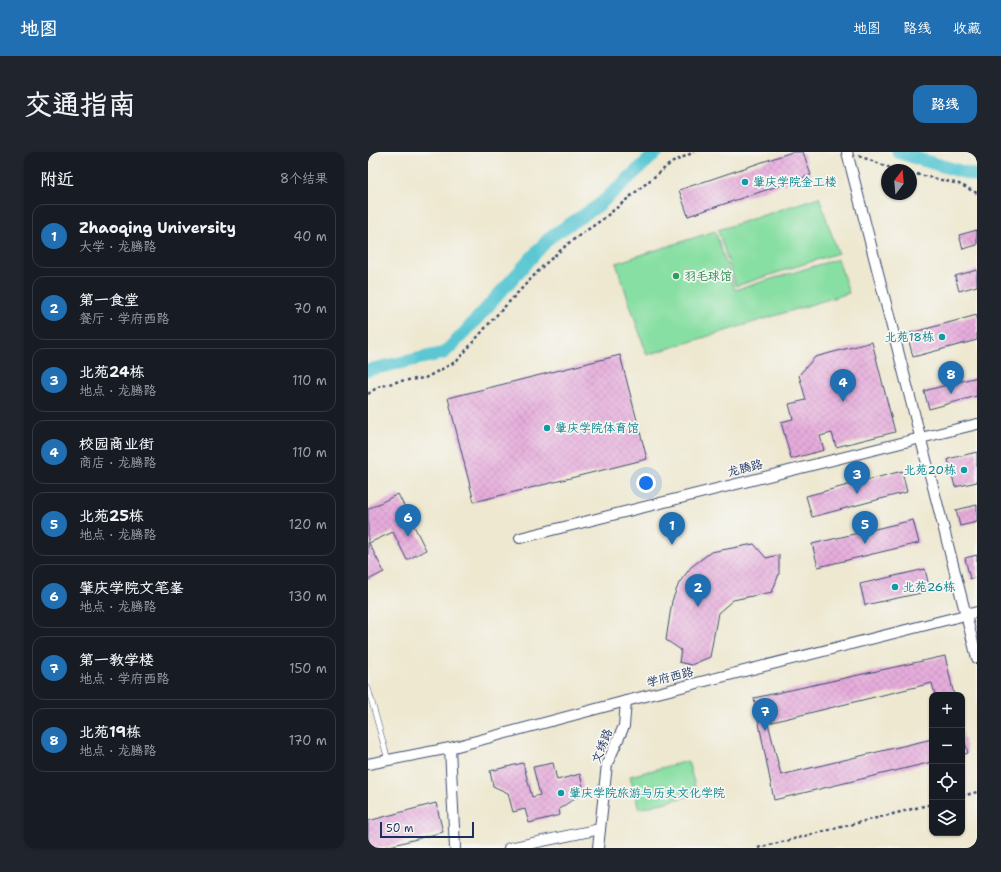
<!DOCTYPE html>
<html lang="zh">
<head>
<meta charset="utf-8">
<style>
  :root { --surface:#171b24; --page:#20242c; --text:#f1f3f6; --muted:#9ea1a6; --line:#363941; --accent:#1f6fb2 }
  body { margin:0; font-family:"Shantell Sans","LXGW WenKai TC",sans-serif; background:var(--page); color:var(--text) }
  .controls { position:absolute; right:12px; bottom:12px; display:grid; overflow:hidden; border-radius:8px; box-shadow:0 1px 3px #0004 }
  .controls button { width:36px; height:36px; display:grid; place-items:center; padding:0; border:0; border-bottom:1px solid var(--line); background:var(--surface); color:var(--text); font:20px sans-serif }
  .compass { position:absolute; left:513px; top:12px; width:36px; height:36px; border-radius:50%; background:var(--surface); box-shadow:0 1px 3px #0004; rotate:16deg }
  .scale { position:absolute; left:12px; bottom:10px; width:94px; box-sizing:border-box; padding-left:4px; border:2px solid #1b2f5e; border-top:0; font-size:11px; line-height:14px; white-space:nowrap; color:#1b2f5e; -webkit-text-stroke:3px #f6f6f2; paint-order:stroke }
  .you { position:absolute; left:278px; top:331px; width:14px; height:14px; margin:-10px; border:3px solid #fff; border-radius:50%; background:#1a73e8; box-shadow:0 0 0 6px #1a73e833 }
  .badge { display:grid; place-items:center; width:26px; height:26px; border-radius:50%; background:var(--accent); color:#fff; font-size:13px; font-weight:700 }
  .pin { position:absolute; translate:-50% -33px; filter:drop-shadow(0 1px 2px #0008) }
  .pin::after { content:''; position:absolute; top:21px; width:14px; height:12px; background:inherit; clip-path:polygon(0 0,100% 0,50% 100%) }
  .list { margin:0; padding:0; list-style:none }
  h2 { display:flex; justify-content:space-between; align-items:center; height:52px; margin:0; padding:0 16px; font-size:17px }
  h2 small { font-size:13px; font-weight:400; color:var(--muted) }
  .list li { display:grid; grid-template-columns:26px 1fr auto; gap:12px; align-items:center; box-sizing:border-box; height:64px; margin:0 8px 8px; padding:0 8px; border:1px solid var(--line); border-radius:12px }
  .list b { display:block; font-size:15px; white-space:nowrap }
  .list p { margin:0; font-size:13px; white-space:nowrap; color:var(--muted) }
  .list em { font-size:13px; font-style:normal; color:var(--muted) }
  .icon { flex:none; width:22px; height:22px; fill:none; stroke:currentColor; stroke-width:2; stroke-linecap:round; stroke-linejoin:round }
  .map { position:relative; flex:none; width:609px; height:696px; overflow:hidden; border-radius:12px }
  header { display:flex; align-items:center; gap:24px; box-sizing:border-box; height:56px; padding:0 20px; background:var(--accent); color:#fff }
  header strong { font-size:19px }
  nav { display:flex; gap:22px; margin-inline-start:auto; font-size:14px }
  .intro { display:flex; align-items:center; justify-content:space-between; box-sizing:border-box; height:96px; padding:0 24px }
  h1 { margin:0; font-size:28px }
  .button { padding:10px 18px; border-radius:12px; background:var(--accent); color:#fff; font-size:14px; font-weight:700 }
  main { display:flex; gap:24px; padding:0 24px }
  aside { flex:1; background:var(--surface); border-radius:12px; box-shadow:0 1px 3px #0004 }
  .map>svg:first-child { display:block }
  .garden { fill:#88dfa3; stroke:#528780 }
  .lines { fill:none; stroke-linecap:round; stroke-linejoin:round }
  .canal { stroke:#5bc7d3; stroke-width:13 }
  .building { fill:url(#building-cross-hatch) }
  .lane-casing { stroke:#3b4b6f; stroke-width:6 }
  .street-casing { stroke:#3b4b6f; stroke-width:12 }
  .path { stroke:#3b4b6f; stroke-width:2.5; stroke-dasharray:3 3; stroke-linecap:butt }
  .lane { stroke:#fff; stroke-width:5 }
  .street { stroke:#fff; stroke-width:10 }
  .culture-dot { fill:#0f9aa8; stroke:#f6f6f2; stroke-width:1.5 }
  .leisure-dot { fill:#2e9e5b; stroke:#f6f6f2; stroke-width:1.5 }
  .labels { text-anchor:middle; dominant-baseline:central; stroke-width:3.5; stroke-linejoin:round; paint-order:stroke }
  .culture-label { font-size:12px; fill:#0d838f; stroke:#f6f6f2; text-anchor:start }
  .leisure-label { font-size:12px; fill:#27864d; stroke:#f6f6f2; text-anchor:start }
  .street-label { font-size:12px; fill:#1b2f5e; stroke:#f6f6f2 }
</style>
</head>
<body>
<header>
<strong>地图</strong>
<nav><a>地图</a><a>路线</a><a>收藏</a></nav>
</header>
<div class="intro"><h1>交通指南</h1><a class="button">路线</a></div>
<main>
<aside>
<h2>附近<small>8个结果</small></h2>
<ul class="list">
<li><span class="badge">1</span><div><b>Zhaoqing University</b><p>大学 · 龙腾路</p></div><em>40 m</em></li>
<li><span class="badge">2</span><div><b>第一食堂</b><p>餐厅 · 学府西路</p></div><em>70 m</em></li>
<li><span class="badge">3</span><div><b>北苑24栋</b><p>地点 · 龙腾路</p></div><em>110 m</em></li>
<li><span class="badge">4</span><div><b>校园商业街</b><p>商店 · 龙腾路</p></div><em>110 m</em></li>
<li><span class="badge">5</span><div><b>北苑25栋</b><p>地点 · 龙腾路</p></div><em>120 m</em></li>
<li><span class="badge">6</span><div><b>肇庆学院文笔峯</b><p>地点 · 龙腾路</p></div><em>130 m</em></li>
<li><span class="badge">7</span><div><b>第一教学楼</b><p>地点 · 学府西路</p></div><em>150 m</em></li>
<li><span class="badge">8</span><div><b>北苑19栋</b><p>地点 · 龙腾路</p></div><em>170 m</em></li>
</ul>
</aside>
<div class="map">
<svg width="609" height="696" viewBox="0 0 609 696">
  <defs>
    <pattern id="building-cross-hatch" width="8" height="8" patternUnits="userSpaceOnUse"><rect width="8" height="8" fill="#e6acdb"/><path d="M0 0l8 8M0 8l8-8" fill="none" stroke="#c594be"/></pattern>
  </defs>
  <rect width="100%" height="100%" fill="#f6f6f2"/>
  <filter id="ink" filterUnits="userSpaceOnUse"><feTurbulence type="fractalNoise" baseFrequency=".025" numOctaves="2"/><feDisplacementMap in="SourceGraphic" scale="8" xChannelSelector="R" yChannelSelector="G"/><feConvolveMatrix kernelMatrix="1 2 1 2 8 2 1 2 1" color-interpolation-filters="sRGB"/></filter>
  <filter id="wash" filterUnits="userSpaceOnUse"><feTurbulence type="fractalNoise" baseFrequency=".012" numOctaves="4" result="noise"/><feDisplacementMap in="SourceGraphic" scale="16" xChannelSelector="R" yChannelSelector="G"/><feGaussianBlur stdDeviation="0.9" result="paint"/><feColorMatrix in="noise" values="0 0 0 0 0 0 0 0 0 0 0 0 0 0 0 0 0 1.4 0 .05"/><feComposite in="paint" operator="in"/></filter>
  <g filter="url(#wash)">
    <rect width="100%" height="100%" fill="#eee8d0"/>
    <g class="garden">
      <path d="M451 45 470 101 368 134 350 78Z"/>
      <path d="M347 79 367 138 470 107 481 141 279 203 248 111Z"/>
      <path d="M320 609 329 642 271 657 262 624Z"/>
    </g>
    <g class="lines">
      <g class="canal">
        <path d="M530 0 554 8 609 24"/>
        <path d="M0 218 76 201 96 181 182 85 231 53 289 0"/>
      </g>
    </g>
    <g id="blocks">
      <g class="building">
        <path d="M424 0H435L443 23 320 64 311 38Z"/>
        <path d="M609 78V93L595 97 591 83Z"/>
        <path d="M609 118V134L591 139 587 124Z"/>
        <path d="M609 163V188L545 205 539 182Z"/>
        <path d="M504 190 527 280 468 295 464 281 452 284 456 298 423 307 413 270 425 267 421 252 438 248 431 223 447 205Z"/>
        <path d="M252 203 279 307 106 350 80 246Z"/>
        <path d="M609 225V244L561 257 556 239Z"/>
        <path d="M609 300V330L587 335 580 307Z"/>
        <path d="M534 319 539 340 444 365 438 344Z"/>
        <path d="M30 342 58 398 39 408 25 380 1 391 16 420 0 428V357Z"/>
        <path d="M609 353V370L592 374 588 358Z"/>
        <path d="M545 368 551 391 450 415 444 392Z"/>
        <path d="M386 392 398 406 411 403V422L404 440 365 448 350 461 342 505 323 513 311 510 313 498 298 488 304 449 311 431 323 415 343 400Z"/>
        <path d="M609 403V425L602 427 597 406Z"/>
        <path d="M557 417 562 439 497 453 492 432Z"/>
        <path d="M577 504 586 543H567L564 531 400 571 413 623 564 587V610L406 648 386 546Z"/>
        <path d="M594 578 600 601 594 603Z"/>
        <path d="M155 611 164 645 172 643 165 615 185 611 189 628 212 622 216 640 191 657 192 663 161 671 157 657 145 660 140 641 125 634 122 619Z"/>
        <path d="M68 651 75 680 14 696H2L0 688V669Z"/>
      </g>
    </g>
  </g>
  <g filter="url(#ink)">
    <use href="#blocks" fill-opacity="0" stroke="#3b4b6f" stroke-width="1"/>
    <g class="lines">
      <g class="lane-casing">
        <path id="lane" d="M0 536 20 608"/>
      </g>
      <g class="street-casing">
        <g id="street">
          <path d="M479 0 609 506"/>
          <path d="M152 386 609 272"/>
          <path d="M82 596 87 696"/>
          <path d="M0 612 82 596 258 549 609 460"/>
          <path d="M141 696 232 677"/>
          <path d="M230 696 239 612 256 574 258 549"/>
        </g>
      </g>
      <g class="path">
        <path d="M491 4 528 18"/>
        <path d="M543 21 591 32 609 41"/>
        <path d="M0 242 10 235 32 229 57 226 89 209 125 167 176 113 202 90 235 67 303 11 326 0"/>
        <path d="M594 644 609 640"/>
        <path d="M390 696 564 652"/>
      </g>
      <use href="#lane" class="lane"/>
      <use href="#street" class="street"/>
    </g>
  </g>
  <g class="culture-dot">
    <circle cx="377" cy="30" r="4"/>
    <circle cx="574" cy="185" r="4"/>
    <circle cx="179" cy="276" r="4"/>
    <circle cx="596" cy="318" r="4"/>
    <circle cx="527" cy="435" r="4"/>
    <circle cx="193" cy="641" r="4"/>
  </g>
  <circle class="leisure-dot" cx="308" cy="124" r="4"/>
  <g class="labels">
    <g class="culture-label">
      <text x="385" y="30">肇庆学院金工楼</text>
      <text x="566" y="185" text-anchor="end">北苑18栋</text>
      <text x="187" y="276">肇庆学院体育馆</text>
      <text x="588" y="318" text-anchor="end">北苑20栋</text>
      <text x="535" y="435">北苑26栋</text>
      <text x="201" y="641">肇庆学院旅游与历史文化学院</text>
    </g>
    <g class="leisure-label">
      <text x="316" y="124">羽毛球馆</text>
    </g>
    <g class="street-label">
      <text transform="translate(377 316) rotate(-14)">龙腾路</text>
      <text transform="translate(302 525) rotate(-14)">学府西路</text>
      <text transform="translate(234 594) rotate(-69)">文绣路</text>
    </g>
  </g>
</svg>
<div class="controls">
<button>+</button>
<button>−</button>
<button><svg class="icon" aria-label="locate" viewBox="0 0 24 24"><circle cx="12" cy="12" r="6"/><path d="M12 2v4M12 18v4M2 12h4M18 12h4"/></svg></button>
<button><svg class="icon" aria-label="layers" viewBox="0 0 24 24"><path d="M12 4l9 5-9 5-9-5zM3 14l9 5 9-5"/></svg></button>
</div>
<svg class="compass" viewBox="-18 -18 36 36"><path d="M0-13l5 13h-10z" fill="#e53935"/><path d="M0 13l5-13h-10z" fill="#9ea1a6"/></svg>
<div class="scale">50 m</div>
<div class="you"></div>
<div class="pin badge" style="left:304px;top:393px">1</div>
<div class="pin badge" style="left:330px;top:455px">2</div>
<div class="pin badge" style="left:489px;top:342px">3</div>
<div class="pin badge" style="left:475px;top:250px">4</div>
<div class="pin badge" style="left:497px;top:392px">5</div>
<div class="pin badge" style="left:40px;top:385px">6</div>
<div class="pin badge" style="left:397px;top:579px">7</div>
<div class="pin badge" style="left:583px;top:242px">8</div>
</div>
</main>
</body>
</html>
